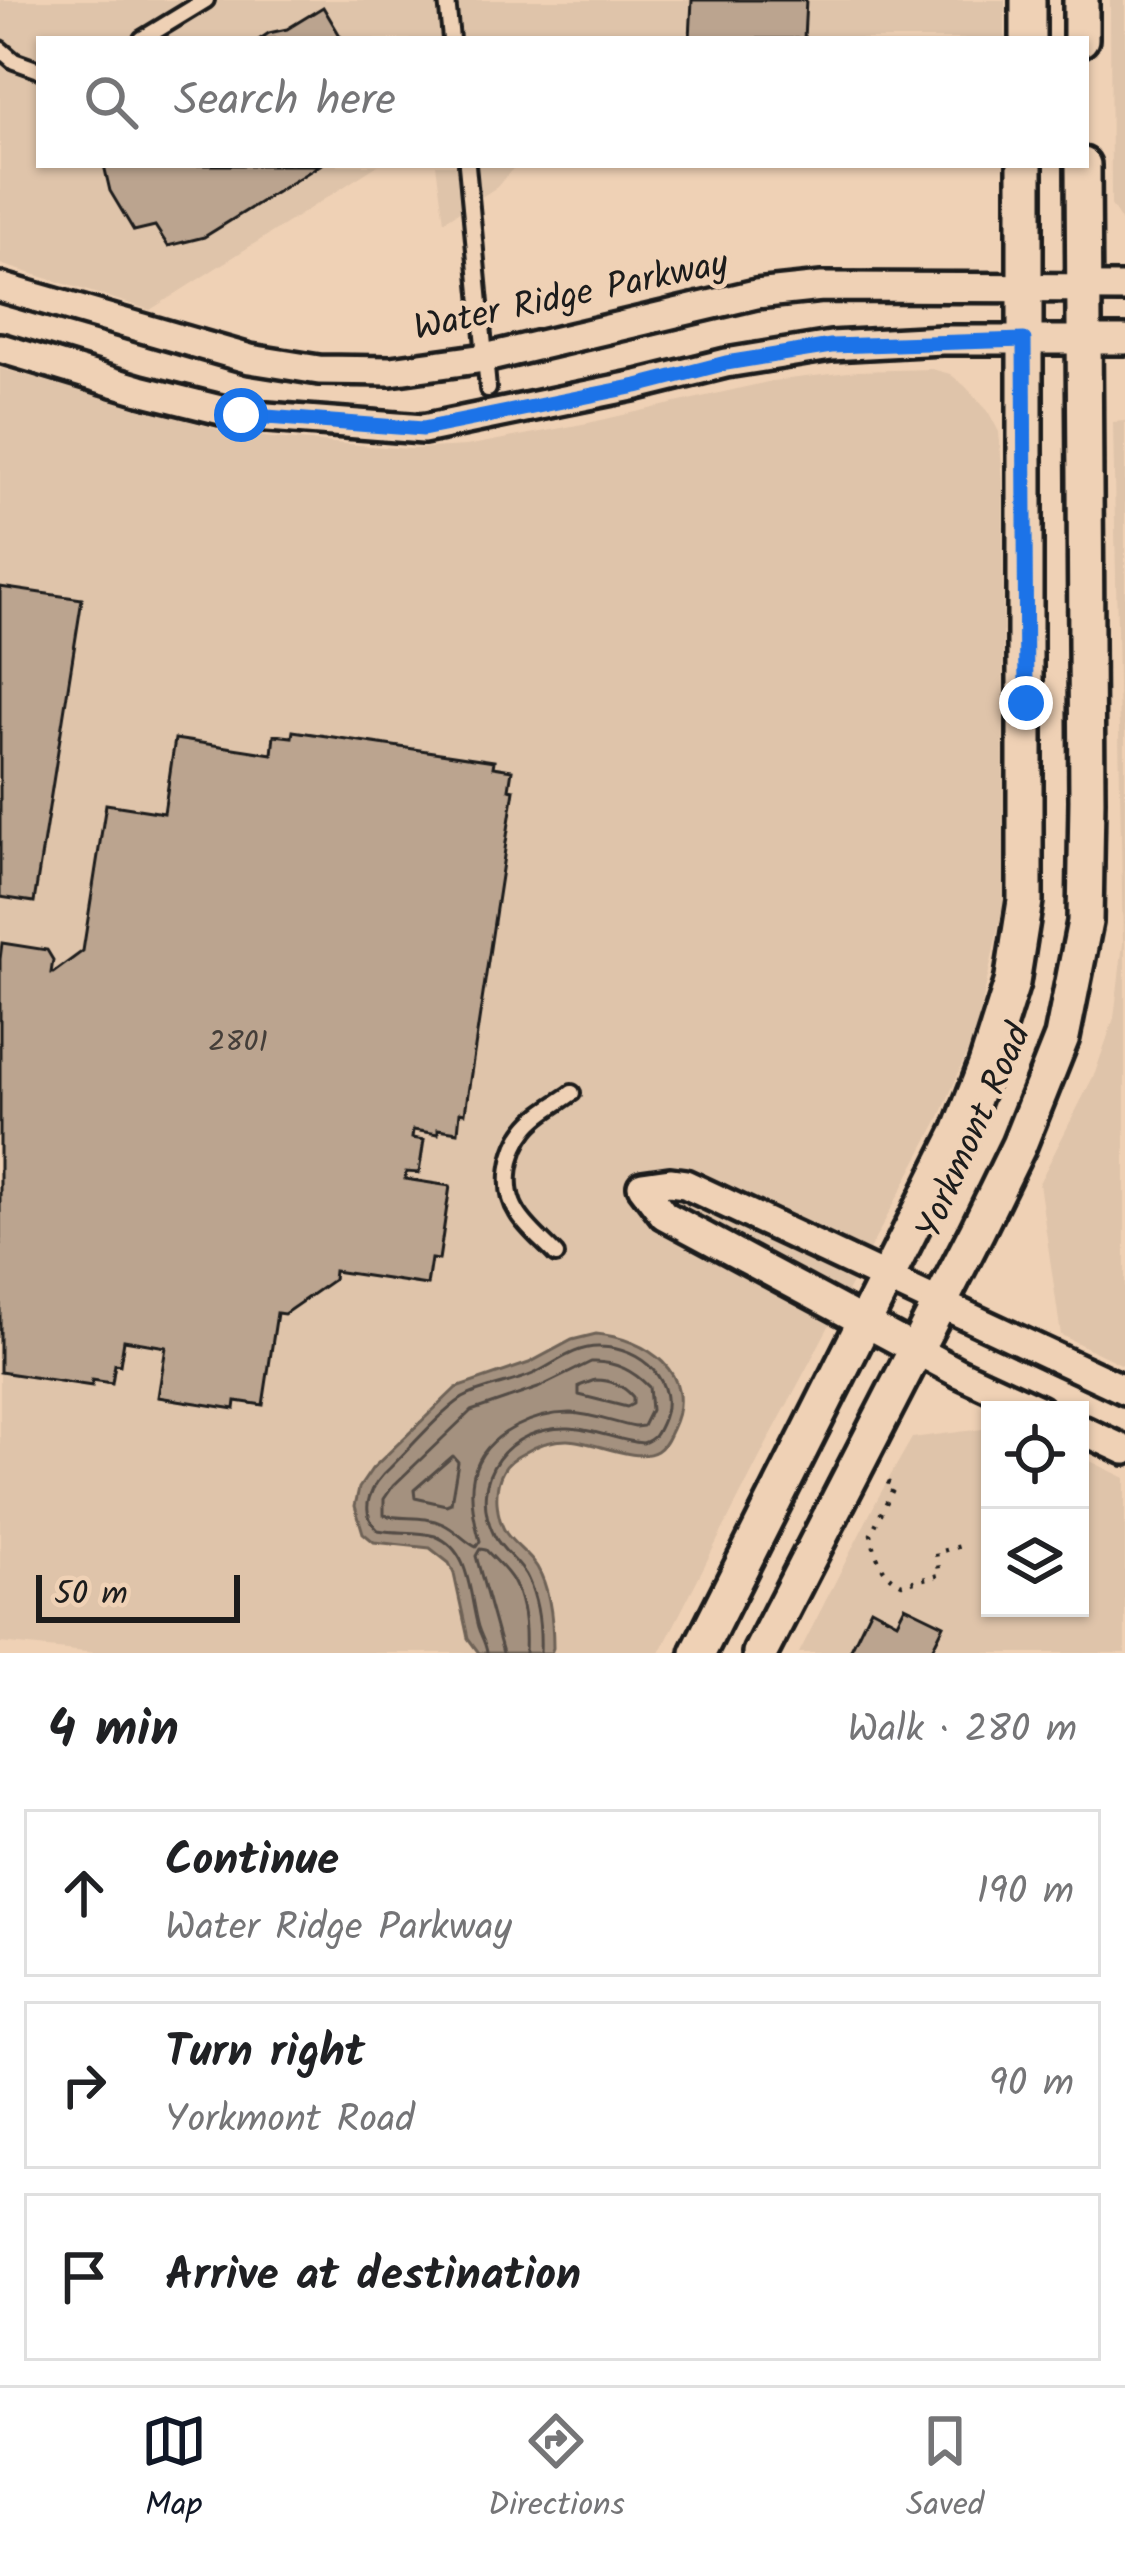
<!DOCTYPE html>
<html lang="en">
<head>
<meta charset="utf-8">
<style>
  :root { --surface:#fff; --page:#f2f2f2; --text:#202124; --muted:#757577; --line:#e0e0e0; --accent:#111827 }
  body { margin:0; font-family:Kalam,sans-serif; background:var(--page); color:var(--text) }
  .controls { position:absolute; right:36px; bottom:36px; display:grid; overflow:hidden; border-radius:0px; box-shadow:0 3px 9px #0004 }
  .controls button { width:108px; height:108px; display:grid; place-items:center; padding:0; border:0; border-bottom:3px solid var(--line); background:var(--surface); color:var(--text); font:60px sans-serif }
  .scale { position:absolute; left:36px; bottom:30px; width:204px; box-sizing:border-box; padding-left:12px; border:6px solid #1c1c1c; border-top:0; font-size:33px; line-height:42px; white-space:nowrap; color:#1c1c1c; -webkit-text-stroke:9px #efd1b5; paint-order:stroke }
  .stop { position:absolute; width:36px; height:36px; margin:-27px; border:9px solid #1a73e8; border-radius:50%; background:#fff }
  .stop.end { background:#1a73e8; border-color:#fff; box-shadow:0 3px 12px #0008 }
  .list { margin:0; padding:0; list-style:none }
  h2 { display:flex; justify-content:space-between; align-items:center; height:156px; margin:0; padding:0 48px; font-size:51px }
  h2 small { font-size:39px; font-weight:400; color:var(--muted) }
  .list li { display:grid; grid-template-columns:78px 1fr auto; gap:36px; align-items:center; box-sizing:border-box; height:168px; margin:0 24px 24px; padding:0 24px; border:3px solid var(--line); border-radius:0px }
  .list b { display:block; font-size:45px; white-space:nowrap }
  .list p { margin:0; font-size:39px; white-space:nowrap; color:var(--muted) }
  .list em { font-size:39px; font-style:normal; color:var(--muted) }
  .icon { flex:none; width:66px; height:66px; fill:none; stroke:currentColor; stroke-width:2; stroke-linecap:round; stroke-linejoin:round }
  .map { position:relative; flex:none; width:1125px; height:1653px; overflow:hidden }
  .search { position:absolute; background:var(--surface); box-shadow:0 3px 9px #0004; left:36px; right:36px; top:36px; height:132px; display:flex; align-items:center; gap:30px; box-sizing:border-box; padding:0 42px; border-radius:0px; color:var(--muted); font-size:45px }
  .sheet { height:732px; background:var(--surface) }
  nav { display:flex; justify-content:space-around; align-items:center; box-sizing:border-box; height:168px; border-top:3px solid var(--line); background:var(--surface); font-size:33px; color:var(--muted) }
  nav a { display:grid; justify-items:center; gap:6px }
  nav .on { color:var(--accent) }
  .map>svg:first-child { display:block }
  .built { fill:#dfc4aa }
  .water { fill:#a4917f; stroke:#6e6257; stroke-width:3 }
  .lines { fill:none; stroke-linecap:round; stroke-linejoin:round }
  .shore { stroke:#524b44; stroke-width:3 }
  .building { fill:#bba48f; stroke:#1c1c1c; stroke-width:3 }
  .service-casing { stroke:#1c1c1c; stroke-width:22 }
  .minor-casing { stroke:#1c1c1c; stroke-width:36 }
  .tertiary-casing { stroke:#1c1c1c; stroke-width:42 }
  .path { stroke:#1c1c1c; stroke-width:4.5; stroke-dasharray:3 9; stroke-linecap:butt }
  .service { stroke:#efd1b5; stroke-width:14 }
  .minor { stroke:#efd1b5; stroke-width:27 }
  .tertiary { stroke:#efd1b5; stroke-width:33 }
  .route { stroke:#1a73e8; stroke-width:15 }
  .labels { text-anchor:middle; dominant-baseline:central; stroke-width:10; stroke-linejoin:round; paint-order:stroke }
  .number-label { font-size:30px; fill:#443e39 }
  .street-label { font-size:36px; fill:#1c1c1c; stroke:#efd1b5 }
</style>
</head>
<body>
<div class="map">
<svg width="1125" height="1653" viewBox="0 0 1125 1653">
  <rect width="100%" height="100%" fill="#efd1b5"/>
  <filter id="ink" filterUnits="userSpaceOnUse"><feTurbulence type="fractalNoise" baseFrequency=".00833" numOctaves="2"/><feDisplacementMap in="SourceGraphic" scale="24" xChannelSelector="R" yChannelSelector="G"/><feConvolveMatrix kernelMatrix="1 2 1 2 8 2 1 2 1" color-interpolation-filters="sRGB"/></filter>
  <g filter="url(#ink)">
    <g class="built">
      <path d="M0 0H1005V39H39V165H378L150 310 0 264Z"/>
      <path d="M1110 0H1125V227L1111 205Z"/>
      <path d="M436 165H516L497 187 444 221Z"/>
      <path d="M0 368 224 431 271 438 410 449 466 446 588 423 772 381 857 371 932 369 950 374 965 386 988 411 999 432 1003 480 1004 902 976 1032 940 1117 770 1437 660 1653H95L0 1643Z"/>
      <path d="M1125 421V1366L1061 1335 1039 1183 1095 1073 1114 1018 1123 943 1113 422Z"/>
      <path d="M990 1428V1608H1080V1456L1125 1478V1653H799L879 1496 912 1438Z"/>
    </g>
    <path class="water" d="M596 1334C646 1338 699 1374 672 1429 668 1437 665 1446 657 1451 636 1464 592 1440 567 1440 552 1440 537 1445 524 1453 516 1457 507 1463 503 1471 493 1488 496 1517 506 1533 514 1545 529 1554 537 1567 550 1589 553 1623 553 1648L551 1653H479L468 1638 454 1574 449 1563 430 1548 374 1542 363 1533 355 1506 359 1488 372 1469 456 1388 529 1363 572 1340Z"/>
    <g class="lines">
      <g class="shore">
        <path d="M591 1362C615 1361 633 1370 649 1387L651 1410 643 1426 635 1427C614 1423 592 1414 570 1413 551 1413 532 1418 515 1427 465 1453 466 1492 480 1541L476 1547C464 1541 456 1530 443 1524 424 1515 403 1520 384 1515V1499L393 1486 471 1411 538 1388Z"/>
        <path d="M595 1380C610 1380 624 1386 633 1397V1404L627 1407 579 1395V1386Z"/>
        <path d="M453 1456 458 1462 451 1503 446 1505 415 1498 414 1490Z"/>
        <path d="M487 1653C486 1643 481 1637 478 1627 469 1595 471 1550 435 1536 417 1530 397 1534 378 1530 357 1510 372 1484 390 1468 409 1449 442 1411 463 1398 484 1386 511 1384 533 1374 555 1364 574 1346 600 1347 640 1347 681 1382 661 1424 656 1435 654 1439 643 1443 618 1441 594 1429 569 1428 509 1426 466 1477 494 1535 502 1552 521 1562 528 1579 538 1601 541 1629 540 1653"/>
        <path d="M503 1653 476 1556 480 1549 486 1550C495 1560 507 1570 513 1581 524 1601 526 1631 525 1653"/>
      </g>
    </g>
    <g class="building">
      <path d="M692 0H806L804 39H690Z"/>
      <path d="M323 7 342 39H260L269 33 287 29Z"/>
      <path d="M104 165H320L204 237 168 246 155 226 134 231 110 191Z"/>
      <path d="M0 587 82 599 34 902 0 897Z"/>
      <path d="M293 731 494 761 493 767 512 770 509 789 514 790 465 1113 460 1112 458 1132 438 1129V1134L413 1130 412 1138 424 1140 419 1173 406 1172 405 1179 450 1186 439 1260 431 1259 427 1285 334 1271 333 1280 284 1314 277 1313 263 1405 236 1401 235 1409 158 1397 166 1347 124 1340 120 1365 115 1364 112 1383 92 1380V1386L0 1372V959L2 943 47 950 53 960 51 973H53L83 951 106 804 164 813 175 739 272 754 274 735 292 737Z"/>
      <path d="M905 1606 944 1625 930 1653H849L871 1608 897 1622Z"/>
    </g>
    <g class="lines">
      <g class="service-casing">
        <g id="service">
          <path d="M447 0 451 39"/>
          <path d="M142 39 206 0"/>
          <path d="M0 49 14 61 39 70"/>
          <path d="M467 165 488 389"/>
          <path d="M556 1255C543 1241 526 1228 517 1212 502 1188 509 1150 526 1129 537 1114 557 1104 572 1093"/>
        </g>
      </g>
      <g class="minor-casing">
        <g id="minor">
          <path d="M0 287 250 359 319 370 391 371 485 358 756 294 822 287 1125 288"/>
          <path d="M0 348 140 390 241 415 423 429 637 385 726 363 831 346 942 340H1125"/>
          <path d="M1039 1410 959 1373 664 1215 642 1186 670 1182 685 1184 1125 1390"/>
          <path d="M1080 1429 1125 1450"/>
        </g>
      </g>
      <g class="tertiary-casing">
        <g id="tertiary">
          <path d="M1081 0V39"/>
          <path d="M1028 39V0"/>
          <path d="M698 1653 960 1132 986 1065 1012 983 1025 901V165"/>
          <path d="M760 1653 977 1231 1019 1145 1062 1037 1085 922 1087 800 1083 165"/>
        </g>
      </g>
      <path class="path" d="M887 1482 893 1485V1489L871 1534C876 1557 881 1574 902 1584L940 1575 936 1553 961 1546"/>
      <use href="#service" class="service"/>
      <use href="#minor" class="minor"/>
      <use href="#tertiary" class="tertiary"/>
    </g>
  </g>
  <g class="lines" filter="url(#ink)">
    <path class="route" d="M241 415 423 429 637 386 726 363 831 346 1024 340 1026 703"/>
  </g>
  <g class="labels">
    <g class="number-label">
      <text x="238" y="1043">2801</text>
    </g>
    <g class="street-label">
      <text transform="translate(571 297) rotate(-12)">Water Ridge Parkway</text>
      <text transform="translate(975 1132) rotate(-66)">Yorkmont Road</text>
    </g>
  </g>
</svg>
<div class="controls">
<button><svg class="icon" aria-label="locate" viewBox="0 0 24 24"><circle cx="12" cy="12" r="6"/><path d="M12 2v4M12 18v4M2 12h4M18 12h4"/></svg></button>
<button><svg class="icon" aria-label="layers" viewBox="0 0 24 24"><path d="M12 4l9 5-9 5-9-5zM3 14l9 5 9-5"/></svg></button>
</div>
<div class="scale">50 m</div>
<div class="stop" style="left:241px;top:415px"></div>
<div class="stop end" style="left:1026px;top:703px"></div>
<div class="search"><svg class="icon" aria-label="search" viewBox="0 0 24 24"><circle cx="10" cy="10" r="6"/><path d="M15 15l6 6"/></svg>Search here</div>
</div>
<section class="sheet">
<h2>4 min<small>Walk · 280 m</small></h2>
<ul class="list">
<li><svg class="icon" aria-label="ahead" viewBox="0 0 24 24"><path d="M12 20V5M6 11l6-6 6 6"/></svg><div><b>Continue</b><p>Water Ridge Parkway</p></div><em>190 m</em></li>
<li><svg class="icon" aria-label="right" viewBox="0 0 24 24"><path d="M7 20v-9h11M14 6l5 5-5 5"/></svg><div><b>Turn right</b><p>Yorkmont Road</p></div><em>90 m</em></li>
<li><svg class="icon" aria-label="arrive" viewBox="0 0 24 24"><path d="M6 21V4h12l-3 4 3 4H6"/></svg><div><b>Arrive at destination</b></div></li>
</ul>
</section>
<nav>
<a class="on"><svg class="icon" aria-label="map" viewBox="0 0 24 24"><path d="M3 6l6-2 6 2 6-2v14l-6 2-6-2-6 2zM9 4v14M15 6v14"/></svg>Map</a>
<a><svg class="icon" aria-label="directions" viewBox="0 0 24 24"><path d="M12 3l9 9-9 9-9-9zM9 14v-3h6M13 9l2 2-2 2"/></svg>Directions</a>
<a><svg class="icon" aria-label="saved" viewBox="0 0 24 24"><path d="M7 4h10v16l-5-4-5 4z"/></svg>Saved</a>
</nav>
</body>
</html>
